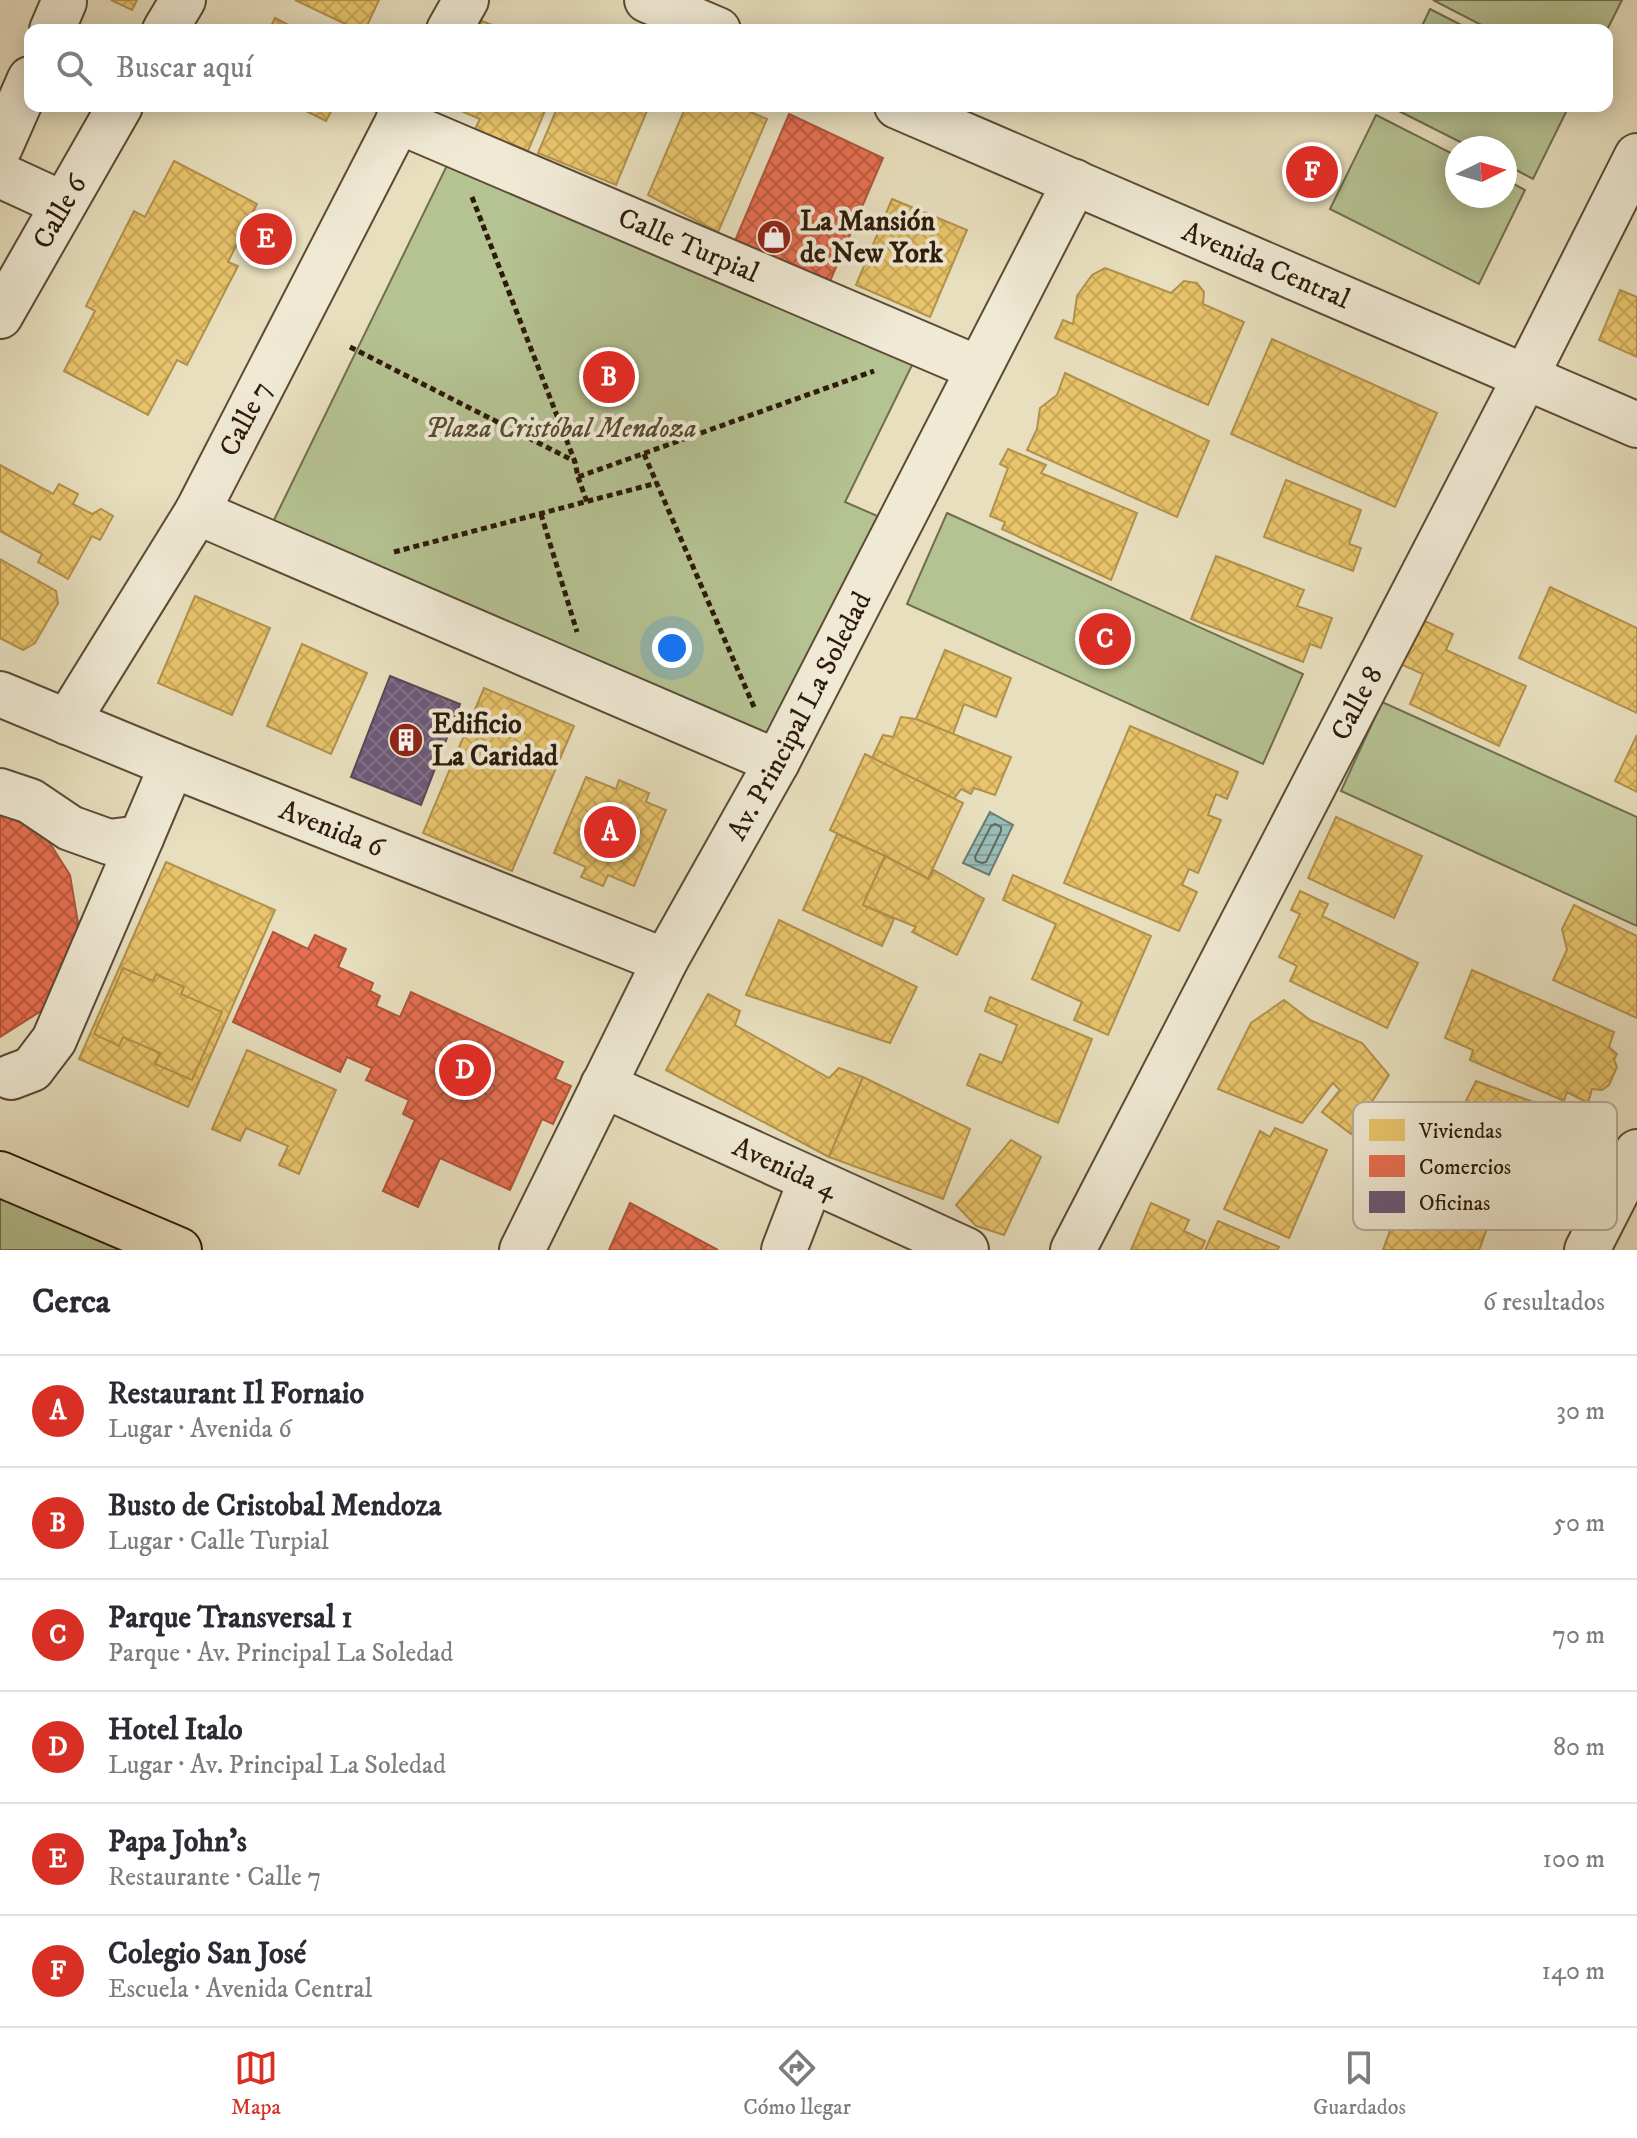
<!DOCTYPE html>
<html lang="es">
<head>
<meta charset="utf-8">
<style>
  :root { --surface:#fff; --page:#f7f7f7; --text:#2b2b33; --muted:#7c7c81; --line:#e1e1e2; --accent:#d93025 }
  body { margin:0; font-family:"IM FELL DW Pica",serif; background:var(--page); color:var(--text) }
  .compass { position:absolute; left:1445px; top:136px; width:72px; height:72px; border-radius:50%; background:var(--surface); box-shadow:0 4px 20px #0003; rotate:85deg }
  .you { position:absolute; left:672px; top:648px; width:28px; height:28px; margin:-20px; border:6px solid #fff; border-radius:50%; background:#1a73e8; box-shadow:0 0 0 12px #1a73e833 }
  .badge { display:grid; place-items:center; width:52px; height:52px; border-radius:50%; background:var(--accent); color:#fff; font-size:26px; font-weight:700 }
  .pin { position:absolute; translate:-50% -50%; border:4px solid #fff; box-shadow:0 2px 8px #0006 }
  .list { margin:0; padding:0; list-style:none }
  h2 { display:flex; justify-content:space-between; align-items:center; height:104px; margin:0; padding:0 32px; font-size:34px }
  h2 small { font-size:26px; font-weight:400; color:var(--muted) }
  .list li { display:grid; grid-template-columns:52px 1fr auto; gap:24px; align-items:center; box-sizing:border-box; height:112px; padding:0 32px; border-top:2px solid var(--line) }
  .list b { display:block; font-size:30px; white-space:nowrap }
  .list p { margin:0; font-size:26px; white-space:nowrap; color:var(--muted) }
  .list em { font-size:26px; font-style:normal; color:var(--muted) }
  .icon { flex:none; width:44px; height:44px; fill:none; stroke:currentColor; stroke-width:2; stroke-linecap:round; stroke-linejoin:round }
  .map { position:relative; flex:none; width:1637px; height:1250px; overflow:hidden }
  .search { position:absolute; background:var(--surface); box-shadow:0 4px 20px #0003; left:24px; right:24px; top:24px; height:88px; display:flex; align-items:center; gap:20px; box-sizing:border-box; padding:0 28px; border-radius:16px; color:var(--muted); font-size:30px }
  .sheet { height:776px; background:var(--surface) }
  nav { display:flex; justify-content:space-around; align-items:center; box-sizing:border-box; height:112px; border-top:2px solid var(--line); background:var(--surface); font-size:22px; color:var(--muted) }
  nav a { display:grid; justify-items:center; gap:4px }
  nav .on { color:var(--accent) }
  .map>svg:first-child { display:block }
  .green { fill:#b5c292; stroke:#716e4e; stroke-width:2 }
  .water { fill:url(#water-rules); stroke:#6d7b71; stroke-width:2 }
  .homes { fill:url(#homes-cross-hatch); stroke:#b1914d; stroke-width:2 }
  .shops { fill:url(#shops-cross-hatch); stroke:#af563b; stroke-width:2 }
  .offices { fill:url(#offices-cross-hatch); stroke:#5a4658; stroke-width:2 }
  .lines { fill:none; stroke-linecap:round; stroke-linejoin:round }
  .shore { stroke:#626b60; stroke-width:2 }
  .minor-casing { stroke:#5c4b36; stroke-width:48 }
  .major-casing { stroke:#2d1a09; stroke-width:48 }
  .path { stroke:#2d1a09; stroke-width:5; stroke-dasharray:6 4; stroke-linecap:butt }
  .minor { stroke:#f0ead5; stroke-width:44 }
  .major { stroke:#e8dfbe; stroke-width:44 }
  .labels { text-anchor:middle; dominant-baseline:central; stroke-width:8; stroke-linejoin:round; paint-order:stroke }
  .street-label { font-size:28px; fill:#2d1a09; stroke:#f0ead5 }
  .poi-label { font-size:28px; font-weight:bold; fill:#2d1a09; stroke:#f0ead5; text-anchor:start }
  .park-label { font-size:28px; font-style:italic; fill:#564c32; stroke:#f0ead5 }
  .key { fill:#f0ead5; stroke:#b6ac98; stroke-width:2 }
  .key-label { font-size:22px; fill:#2d1a09 }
</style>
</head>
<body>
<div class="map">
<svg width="1637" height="1250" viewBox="0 0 1637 1250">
  <defs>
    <pattern id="water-rules" width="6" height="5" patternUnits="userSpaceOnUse" patternTransform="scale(2)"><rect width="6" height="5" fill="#98bcb6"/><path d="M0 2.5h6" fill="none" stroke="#83a19b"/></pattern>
    <pattern id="homes-cross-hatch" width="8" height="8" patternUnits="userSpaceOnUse" patternTransform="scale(2)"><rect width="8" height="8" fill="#e9c46a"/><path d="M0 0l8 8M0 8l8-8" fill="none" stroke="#c8a85b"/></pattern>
    <pattern id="shops-cross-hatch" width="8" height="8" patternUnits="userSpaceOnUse" patternTransform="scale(2)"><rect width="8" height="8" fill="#e76f51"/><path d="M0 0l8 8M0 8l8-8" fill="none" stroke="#bc5a41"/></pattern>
    <pattern id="offices-cross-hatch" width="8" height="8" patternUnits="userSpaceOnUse" patternTransform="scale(2)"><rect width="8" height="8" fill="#6d597a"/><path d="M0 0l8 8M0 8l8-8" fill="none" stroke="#827189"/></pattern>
  </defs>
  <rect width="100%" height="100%" fill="#e8dfbe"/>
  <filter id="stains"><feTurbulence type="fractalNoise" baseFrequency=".0025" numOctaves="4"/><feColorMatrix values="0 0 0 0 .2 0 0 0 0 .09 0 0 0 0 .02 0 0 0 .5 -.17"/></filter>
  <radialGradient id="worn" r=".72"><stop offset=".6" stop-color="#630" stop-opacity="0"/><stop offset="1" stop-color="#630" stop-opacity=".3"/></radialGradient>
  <g class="green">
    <path d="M1433 0H1622L1607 30H1491Z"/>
    <path d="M1430 9 1471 30H1420Z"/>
    <path d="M1389 106H1569L1533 179 1505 164V148H1472Z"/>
    <path d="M1376 115 1457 156V196H1505V179L1525 190 1479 284 1330 209Z"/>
    <path d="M454 151 917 355 845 502 889 521 771 747 269 530Z"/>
    <path d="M947 513 1303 674 1263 764 907 604Z"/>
    <path d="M1382 702 1637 817V926L1341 791Z"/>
    <path d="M0 1174 179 1250H0Z"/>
  </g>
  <path class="water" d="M990 812 1013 825 989 875 963 863Z"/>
  <g class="homes">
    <path d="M111 0H137L132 10Z"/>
    <path d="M295 0H379L365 30H358Z"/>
    <path d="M275 18 298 30H269Z"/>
    <path d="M482 21 504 30H478Z"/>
    <path d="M296 106H334L326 121Z"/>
    <path d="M450 106H547L528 151 475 129 480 119Z"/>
    <path d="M558 106H649L616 185 538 153Z"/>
    <path d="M686 106H737L767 119 718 232 648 195Z"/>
    <path d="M781 141 866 178 828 266 789 248 808 202 763 183Z"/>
    <path d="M174 161 257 204 228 262 238 266 187 365 177 360 148 415 64 371 95 311 86 306 134 211 145 217Z"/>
    <path d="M892 199 967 230 930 317 856 285Z"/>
    <path d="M1105 268 1171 293 1184 281 1197 283 1204 292 1203 304 1244 322 1208 405 1055 338 1063 320 1073 324 1077 296 1092 275Z"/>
    <path d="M1620 290 1637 297V357L1599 340Z"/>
    <path d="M1272 339 1437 413 1395 507 1231 434Z"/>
    <path d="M1065 373 1209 441 1177 517 1027 450 1037 429 1040 408 1057 395Z"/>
    <path d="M1008 449 1046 465 1041 473 1137 513 1111 580 1002 529 1005 522 990 516 1008 468 1000 464Z"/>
    <path d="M0 465 53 494 59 484 78 494 73 504 92 514 101 509 113 516 100 540 92 536 68 579 38 562 42 554 0 531Z"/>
    <path d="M1286 480 1361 510 1349 544 1361 548 1353 571 1264 537Z"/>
    <path d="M1216 556 1304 590 1297 606 1332 618 1321 648 1310 644 1303 662 1191 619Z"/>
    <path d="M0 559 56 591 58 603 35 643 23 650 0 638Z"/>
    <path d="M1550 587 1637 628V713L1519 658Z"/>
    <path d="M195 596 270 628 232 715 158 683Z"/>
    <path d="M1418 618 1453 634 1446 650 1526 686 1499 746 1410 704 1423 674 1398 663Z"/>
    <path d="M302 644 367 673 331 754 267 726Z"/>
    <path d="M945 650 1011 678 996 717 964 704 953 734 916 719Z"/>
    <path d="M484 688 574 726 512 871 423 833Z"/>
    <path d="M901 717 916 719 1011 757 995 795 974 788 971 794 961 789 954 799 872 758 883 735 893 737Z"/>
    <path d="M1130 726 1238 772 1227 799 1216 794 1208 815 1221 820 1198 873 1189 869 1182 885 1197 892 1179 931 1064 883Z"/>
    <path d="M1637 735V792L1615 781Z"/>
    <path d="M865 754 963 803 928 879 885 856 830 830Z"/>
    <path d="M586 777 616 789 619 780 649 793 646 802 666 810 634 886 608 875 603 886 581 877 586 867 554 853Z"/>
    <path d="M1336 817 1422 856 1394 918 1308 878Z"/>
    <path d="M837 834 885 856 863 905 894 919 882 946 803 910Z"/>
    <path d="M885 856 928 879 934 870 984 899 957 955 912 932 916 927 863 905Z"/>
    <path d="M166 862 275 910 188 1107 79 1059Z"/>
    <path d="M1013 875 1151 936 1108 1035 1074 1020 1082 1002 1032 979 1056 924 1003 900Z"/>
    <path d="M1300 891 1328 904 1322 916 1418 963 1387 1028 1290 981 1297 966 1279 957 1300 914 1291 910Z"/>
    <path d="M1574 905 1637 936V1018L1553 980 1567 950 1562 929Z"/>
    <path d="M779 920 917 987 890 1043 746 995Z"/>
    <path d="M123 968 153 981 156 974 184 987 181 994 222 1012 192 1080 155 1064 160 1053 123 1037 119 1046 94 1034Z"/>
    <path d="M1472 970 1614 1032 1609 1047 1617 1054 1614 1060 1617 1067 1609 1085 1602 1090 1592 1089 1588 1103 1567 1092 1564 1101 1470 1060 1473 1050 1445 1038Z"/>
    <path d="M708 994 740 1011 735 1025 829 1078 839 1068 863 1077 829 1157 666 1070Z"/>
    <path d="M990 997 1092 1039 1058 1123 967 1085 980 1054 1002 1063 1017 1025 985 1011Z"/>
    <path d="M1284 1000 1310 1020 1362 1043 1389 1075 1351 1134 1322 1112 1340 1090 1333 1083 1302 1123 1218 1089 1251 1023Z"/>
    <path d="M247 1050 336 1090 299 1174 279 1165 288 1146 246 1128 240 1141 212 1129Z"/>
    <path d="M863 1077 970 1129 943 1199 829 1157Z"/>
    <path d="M1476 1081 1536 1103 1533 1116 1589 1142 1574 1177 1560 1178 1548 1210 1458 1170 1455 1166 1458 1152 1445 1142Z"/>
    <path d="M1275 1128 1327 1150 1289 1238 1224 1209 1260 1131 1270 1137Z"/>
    <path d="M1011 1140 1041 1157 1004 1235 976 1226 956 1205Z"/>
    <path d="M1407 1184 1492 1215 1479 1250H1383Z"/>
    <path d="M1151 1203 1189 1220 1184 1231 1205 1241 1201 1250H1131Z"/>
    <path d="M1218 1221 1279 1247 1277 1250H1205Z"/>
  </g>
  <g class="shops">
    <path d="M789 114 883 158 828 286 734 243Z"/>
    <path d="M0 806 44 834 70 875 78 923 68 970 41 1011 0 1037Z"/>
    <path d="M273 932 308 949 315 935 346 949 338 967 373 983 370 991 380 996 376 1006 400 1017 411 992 563 1062 555 1079 571 1086 553 1124 542 1119 510 1190 440 1158 418 1207 383 1191 415 1120 403 1114 409 1100 366 1080 372 1068 347 1057 340 1072 233 1022Z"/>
    <path d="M630 1203 718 1250H609Z"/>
  </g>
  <path class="offices" d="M390 676 460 704 421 805 351 777Z"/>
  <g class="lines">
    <path class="shore" d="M995 824 1001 827V831L986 862 982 863 976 861 975 857 991 826Z"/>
    <g class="minor-casing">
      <g id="minor">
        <path d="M647 0 718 30"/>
        <path d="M52 30 64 2"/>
        <path d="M165 30 183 0"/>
        <path d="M449 30 466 0"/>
        <path id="s1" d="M897 106 1637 425"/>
        <path id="s2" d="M398 121 977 368"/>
        <path d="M0 147 30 79"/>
        <path d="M0 175 63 204"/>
        <path id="s3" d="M0 316 120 106"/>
        <path d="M197 512 777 762"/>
        <path id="s4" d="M0 694 172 765 665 961"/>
        <path id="s5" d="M67 722 197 512 406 106"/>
        <path d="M0 791 30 801 70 828 109 842 141 838 172 765"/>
        <path d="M11 1077 32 1069 54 1040 141 838"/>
        <path id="s6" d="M603 1085 966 1250"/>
        <path id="s7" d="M522 1250 665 961 777 762 1075 182"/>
        <path d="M784 1250 811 1180"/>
        <path id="s8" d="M1073 1250 1525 378 1637 156"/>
        <path d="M1587 1250 1637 1152"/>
      </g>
    </g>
    <g class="major-casing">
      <path id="major" d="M0 1174 179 1250"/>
    </g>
    <g class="path">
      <path d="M472 197 575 462 578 477 874 371"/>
      <path d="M350 347 574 461"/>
      <path d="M644 454 754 707"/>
      <path d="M578 477 587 502"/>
      <path d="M541 514 577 632"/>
      <path d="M394 552 657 483"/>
    </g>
    <use href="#minor" class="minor"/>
    <use href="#major" class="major"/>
  </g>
  <defs>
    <g id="shop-disc" transform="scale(1.8)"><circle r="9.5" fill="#8f2418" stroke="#f0ead5"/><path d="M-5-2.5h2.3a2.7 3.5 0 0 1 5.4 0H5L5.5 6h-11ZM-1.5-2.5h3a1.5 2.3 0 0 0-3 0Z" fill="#fff"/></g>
    <g id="building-disc" transform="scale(1.8)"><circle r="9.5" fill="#8f2418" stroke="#f0ead5"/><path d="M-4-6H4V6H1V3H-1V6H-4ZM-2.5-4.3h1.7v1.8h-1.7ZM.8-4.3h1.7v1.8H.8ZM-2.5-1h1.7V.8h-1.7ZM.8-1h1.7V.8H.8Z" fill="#fff"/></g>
  </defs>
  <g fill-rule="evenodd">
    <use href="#shop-disc" x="774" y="237"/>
    <use href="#building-disc" x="406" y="740"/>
  </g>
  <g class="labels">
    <g class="street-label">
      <text stroke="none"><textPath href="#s3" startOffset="120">Calle 6</textPath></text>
      <text stroke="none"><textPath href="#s2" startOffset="316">Calle Turpial</textPath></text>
      <text stroke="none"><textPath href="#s1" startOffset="402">Avenida Central</textPath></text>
      <text stroke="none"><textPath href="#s5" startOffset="352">Calle 7</textPath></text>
      <text stroke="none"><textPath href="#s8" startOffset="616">Calle 8</textPath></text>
      <text stroke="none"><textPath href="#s7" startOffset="602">Av. Principal La Soledad</textPath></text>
      <text stroke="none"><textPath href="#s4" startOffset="358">Avenida 6</textPath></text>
      <text stroke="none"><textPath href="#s6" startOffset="200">Avenida 4</textPath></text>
    </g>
    <g class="poi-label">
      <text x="800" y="221">La Mansión<tspan x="800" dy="32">de New York</tspan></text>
      <text x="432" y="724">Edificio<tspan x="432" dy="32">La Caridad</tspan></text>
    </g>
    <g class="park-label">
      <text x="561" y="428">Plaza Cristóbal Mendoza</text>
    </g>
  </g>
  <rect x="1353" y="1102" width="264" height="128" rx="12" class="key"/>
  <rect x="1369" y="1119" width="36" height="22" fill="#e9c46a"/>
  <rect x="1369" y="1155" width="36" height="22" fill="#e76f51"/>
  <rect x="1369" y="1191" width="36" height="22" fill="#6d597a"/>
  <g class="key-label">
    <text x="1419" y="1138">Viviendas</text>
    <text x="1419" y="1174">Comercios</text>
    <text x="1419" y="1210">Oficinas</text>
  </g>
  <rect width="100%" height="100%" filter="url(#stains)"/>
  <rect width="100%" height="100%" fill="url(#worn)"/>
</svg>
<svg class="compass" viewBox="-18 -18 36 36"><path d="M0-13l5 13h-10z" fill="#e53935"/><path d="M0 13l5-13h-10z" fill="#7c7c81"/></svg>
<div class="you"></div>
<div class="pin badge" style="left:610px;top:832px">A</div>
<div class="pin badge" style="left:609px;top:377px">B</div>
<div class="pin badge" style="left:1105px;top:639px">C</div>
<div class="pin badge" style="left:465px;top:1070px">D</div>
<div class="pin badge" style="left:266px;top:239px">E</div>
<div class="pin badge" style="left:1312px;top:172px">F</div>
<div class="search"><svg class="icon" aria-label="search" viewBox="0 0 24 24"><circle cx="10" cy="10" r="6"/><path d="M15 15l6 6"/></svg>Buscar aquí</div>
</div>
<section class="sheet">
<h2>Cerca<small>6 resultados</small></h2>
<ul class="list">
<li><span class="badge">A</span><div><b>Restaurant Il Fornaio</b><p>Lugar · Avenida 6</p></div><em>30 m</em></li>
<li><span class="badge">B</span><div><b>Busto de Cristobal Mendoza</b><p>Lugar · Calle Turpial</p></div><em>50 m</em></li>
<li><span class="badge">C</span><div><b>Parque Transversal 1</b><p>Parque · Av. Principal La Soledad</p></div><em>70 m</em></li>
<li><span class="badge">D</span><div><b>Hotel Italo</b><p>Lugar · Av. Principal La Soledad</p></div><em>80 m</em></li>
<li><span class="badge">E</span><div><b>Papa John's</b><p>Restaurante · Calle 7</p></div><em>100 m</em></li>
<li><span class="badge">F</span><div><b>Colegio San José</b><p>Escuela · Avenida Central</p></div><em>140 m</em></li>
</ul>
</section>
<nav>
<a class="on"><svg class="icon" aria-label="map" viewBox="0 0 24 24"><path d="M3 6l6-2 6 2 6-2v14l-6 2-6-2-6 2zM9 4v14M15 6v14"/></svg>Mapa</a>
<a><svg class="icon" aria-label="directions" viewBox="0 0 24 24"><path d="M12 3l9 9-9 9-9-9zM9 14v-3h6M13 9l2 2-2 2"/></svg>Cómo llegar</a>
<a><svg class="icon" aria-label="saved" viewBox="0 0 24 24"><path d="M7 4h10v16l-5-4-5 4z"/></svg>Guardados</a>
</nav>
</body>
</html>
